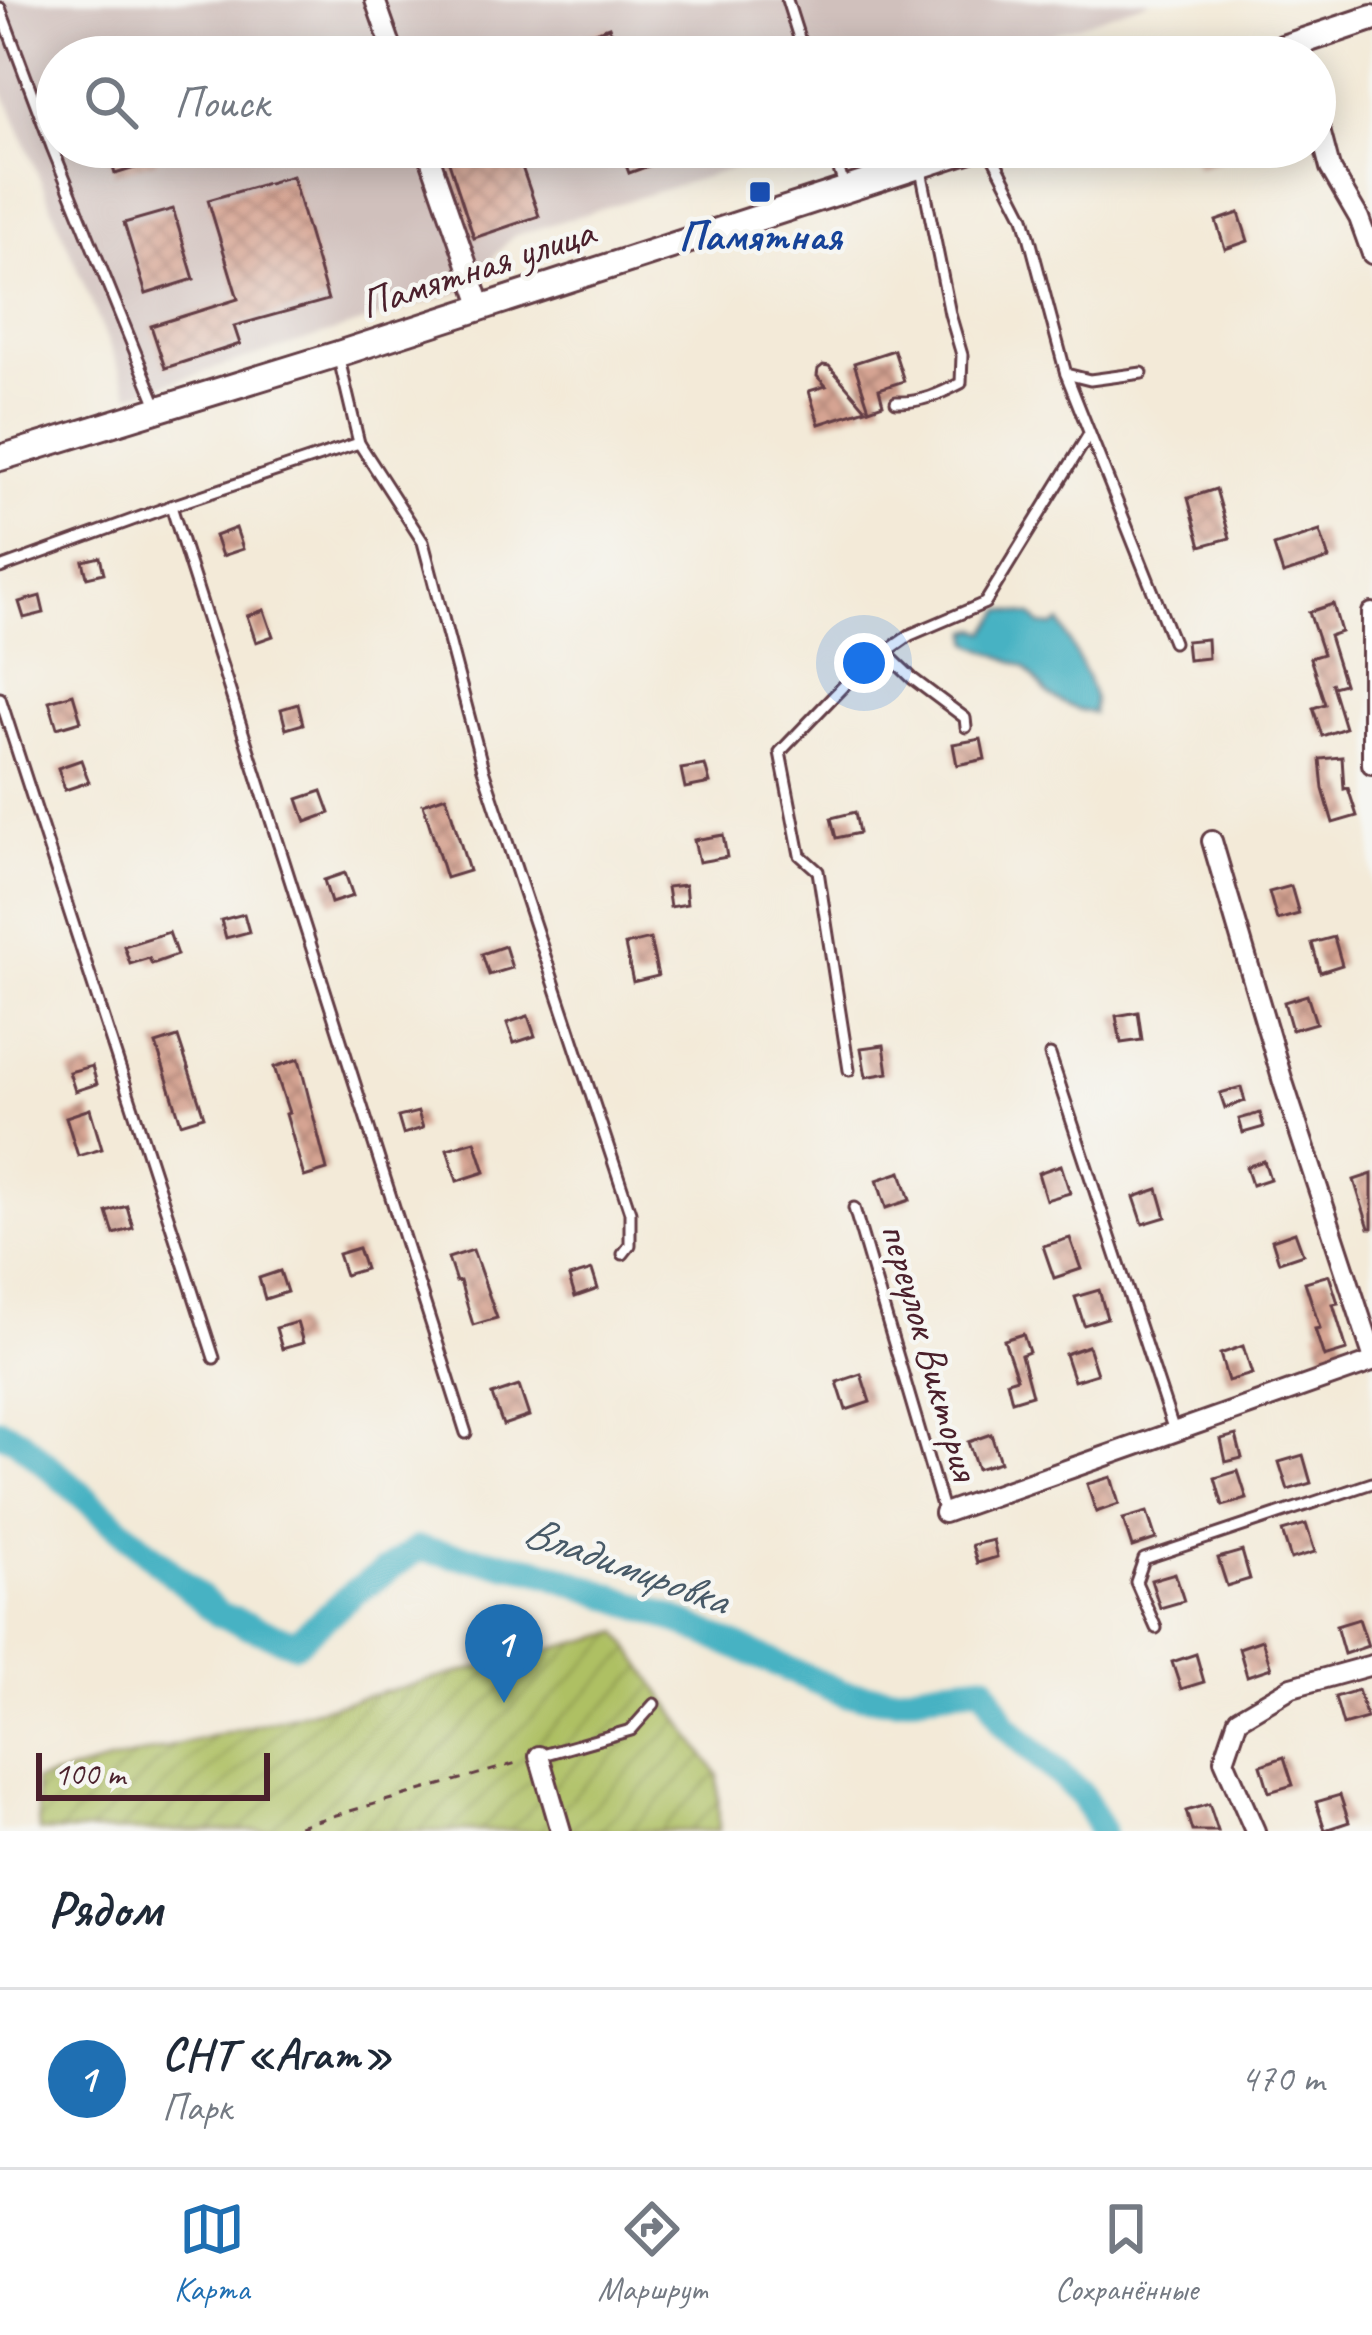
<!DOCTYPE html>
<html lang="ru">
<head>
<meta charset="utf-8">
<style>
  :root { --surface:#fff; --page:#f6f6f7; --text:#1f2937; --muted:#747a83; --line:#e0e1e3; --accent:#1f6fb2 }
  body { margin:0; font-family:Caveat,sans-serif; background:var(--page); color:var(--text) }
  .scale { position:absolute; left:36px; bottom:30px; width:234px; box-sizing:border-box; padding-left:12px; border:6px solid #4a1f2b; border-top:0; font-size:33px; line-height:42px; white-space:nowrap; color:#4a1f2b; -webkit-text-stroke:9px #f6f6f2; paint-order:stroke }
  .you { position:absolute; left:864px; top:663px; width:42px; height:42px; margin:-30px; border:9px solid #fff; border-radius:50%; background:#1a73e8; box-shadow:0 0 0 18px #1a73e833 }
  .badge { display:grid; place-items:center; width:78px; height:78px; border-radius:50%; background:var(--accent); color:#fff; font-size:39px; font-weight:700 }
  .pin { position:absolute; translate:-50% -99px; filter:drop-shadow(0 3px 6px #0008) }
  .pin::after { content:''; position:absolute; top:63px; width:42px; height:36px; background:inherit; clip-path:polygon(0 0,100% 0,50% 100%) }
  .list { margin:0; padding:0; list-style:none }
  h2 { display:flex; justify-content:space-between; align-items:center; height:156px; margin:0; padding:0 48px; font-size:51px }
  h2 small { font-size:39px; font-weight:400; color:var(--muted) }
  .list li { display:grid; grid-template-columns:78px 1fr auto; gap:36px; align-items:center; box-sizing:border-box; height:180px; padding:0 48px; border-top:3px solid var(--line) }
  .list b { display:block; font-size:45px; white-space:nowrap }
  .list p { margin:0; font-size:39px; white-space:nowrap; color:var(--muted) }
  .list em { font-size:39px; font-style:normal; color:var(--muted) }
  .icon { flex:none; width:66px; height:66px; fill:none; stroke:currentColor; stroke-width:2; stroke-linecap:round; stroke-linejoin:round }
  .map { position:relative; flex:none; width:1372px; height:1831px; overflow:hidden }
  .search { position:absolute; background:var(--surface); box-shadow:0 6px 30px #0003; left:36px; right:36px; top:36px; height:132px; display:flex; align-items:center; gap:30px; box-sizing:border-box; padding:0 42px; border-radius:66px; color:var(--muted); font-size:45px }
  .sheet { height:336px; background:var(--surface) }
  nav { display:flex; justify-content:space-around; align-items:center; box-sizing:border-box; height:168px; border-top:3px solid var(--line); background:var(--surface); font-size:33px; color:var(--muted) }
  nav a { display:grid; justify-items:center; gap:6px }
  nav .on { color:var(--accent) }
  .map>svg:first-child { display:block }
  .industrial { fill:#d0c0bc }
  .garden { fill:url(#garden-furrows); stroke:#7c7047; stroke-width:3 }
  .water { fill:#46b2c3; stroke:#486877; stroke-width:3 }
  .lines { fill:none; stroke-linecap:round; stroke-linejoin:round }
  .river { stroke:#46b2c3; stroke-width:27 }
  .building { fill:url(#building-cross-hatch) }
  .service-casing { stroke:#633d45; stroke-width:15 }
  .minor-casing { stroke:#633d45; stroke-width:24 }
  .tertiary-casing { stroke:#633d45; stroke-width:30 }
  .path { stroke:#633d45; stroke-width:3; stroke-dasharray:9 9; stroke-linecap:butt }
  .service { stroke:#fff; stroke-width:9 }
  .minor { stroke:#fff; stroke-width:18 }
  .tertiary { stroke:#fff; stroke-width:24 }
  .transit-dot { fill:#1a4fb4; stroke:#f6f6f2; stroke-width:4.5 }
  .labels { text-anchor:middle; dominant-baseline:central; stroke-width:9; stroke-linejoin:round; paint-order:stroke }
  .transit-label { font-size:42px; font-weight:bold; fill:#164399; stroke:#f6f6f2 }
  .street-label { font-size:42px; fill:#4a1f2b; stroke:#f6f6f2 }
  .water-label { font-size:45px; font-style:italic; fill:#485a68; stroke:#f6f6f2 }
</style>
</head>
<body>
<div class="map">
<svg width="1372" height="1831" viewBox="0 0 1372 1831">
  <defs>
    <pattern id="garden-furrows" width="10" height="10" patternUnits="userSpaceOnUse" patternTransform="scale(3)"><rect width="10" height="10" fill="#aec063"/><path d="M-1 1l2-2M0 10L10 0M9 11l2-2" fill="none" stroke="#909b52"/></pattern>
    <pattern id="building-cross-hatch" width="8" height="8" patternUnits="userSpaceOnUse" patternTransform="scale(3)"><rect width="8" height="8" fill="#d6a493"/><path d="M0 0l8 8M0 8l8-8" fill="none" stroke="#b08578"/></pattern>
  </defs>
  <rect width="100%" height="100%" fill="#f6f6f2"/>
  <filter id="ink" filterUnits="userSpaceOnUse"><feTurbulence type="fractalNoise" baseFrequency=".00833" numOctaves="2"/><feDisplacementMap in="SourceGraphic" scale="24" xChannelSelector="R" yChannelSelector="G"/><feConvolveMatrix kernelMatrix="1 2 1 2 8 2 1 2 1" color-interpolation-filters="sRGB"/></filter>
  <filter id="wash" filterUnits="userSpaceOnUse"><feTurbulence type="fractalNoise" baseFrequency=".004" numOctaves="4" result="noise"/><feDisplacementMap in="SourceGraphic" scale="48" xChannelSelector="R" yChannelSelector="G"/><feGaussianBlur stdDeviation="2.7" result="paint"/><feColorMatrix in="noise" values="0 0 0 0 0 0 0 0 0 0 0 0 0 0 0 0 0 1.4 0 .05"/><feComposite in="paint" operator="in"/></filter>
  <g filter="url(#wash)">
    <rect width="100%" height="100%" fill="#f3ead8"/>
    <path class="industrial" d="M0 0H1152L986 57H57V147H802L513 236 464 291 130 395 0 83Z"/>
    <path class="garden" d="M619 1632 718 1775 719 1831H39L35 1781Z"/>
    <path class="water" d="M1003 610 1032 615 1040 625 1053 626 1060 622 1087 677 1094 697 1093 713 1078 710 1061 702 1049 695 1025 667 970 643V631L978 629 987 632Z"/>
    <g class="lines">
      <path class="river" d="M0 1431 17 1439 220 1615 295 1643 356 1591 418 1549 535 1569 674 1619 845 1694 894 1698 946 1689 984 1685 1005 1725 1081 1794 1102 1831"/>
    </g>
    <g id="blocks">
      <g class="building">
        <path d="M609 27 620 57H586L579 38Z"/>
        <path d="M107 147H153L157 161 115 174Z"/>
        <path d="M444 147H515L539 216 474 238Z"/>
        <path d="M619 147H654L659 162 629 173Z"/>
        <path d="M1191 147H1217L1221 160 1197 167Z"/>
        <path d="M292 176 328 300 234 326 240 344 165 368 151 326 238 299 208 200Z"/>
        <path d="M173 209 194 279 146 294 124 223Z"/>
        <path d="M1239 213 1248 241 1225 249 1216 221Z"/>
        <path d="M894 350 904 381 879 389 883 404 869 409 854 363Z"/>
        <path d="M823 365 829 366 866 409 819 424 809 391 826 386 817 376 818 369Z"/>
        <path d="M1216 489 1230 538 1201 546 1188 498Z"/>
        <path d="M236 528 243 549 222 556 215 536Z"/>
        <path d="M1320 531 1329 559 1283 574 1274 546Z"/>
        <path d="M100 557 104 573 87 577 83 561Z"/>
        <path d="M40 596 44 613 24 618 19 602Z"/>
        <path d="M1333 604 1341 632 1329 636 1344 684 1333 687 1331 682 1345 728 1322 736 1313 708 1325 704 1310 658 1323 654 1309 612Z"/>
        <path d="M264 610 273 636 256 642 247 616Z"/>
        <path d="M1207 639 1208 658 1188 660 1186 641Z"/>
        <path d="M73 694 81 721 57 728 49 701Z"/>
        <path d="M298 704 303 724 286 729 281 709Z"/>
        <path d="M981 739 985 759 957 765 953 744Z"/>
        <path d="M1342 757 1344 789 1348 788 1357 816 1333 823 1323 789 1320 759Z"/>
        <path d="M81 760 89 782 65 790 58 768Z"/>
        <path d="M705 765 710 783 685 788 681 769Z"/>
        <path d="M322 791 330 813 306 822 298 799Z"/>
        <path d="M446 796 469 871 446 878 423 804Z"/>
        <path d="M855 812 859 833 836 838 831 818Z"/>
        <path d="M723 835 727 857 699 862 694 840Z"/>
        <path d="M345 873 353 896 331 903 324 880Z"/>
        <path d="M685 885 687 904 670 907 667 887Z"/>
        <path d="M1291 886 1299 914 1277 920 1269 892Z"/>
        <path d="M244 914 249 932 226 938 221 920Z"/>
        <path d="M169 932 177 955 152 964 149 958 130 964 124 946Z"/>
        <path d="M1334 937 1342 965 1320 972 1312 943Z"/>
        <path d="M650 939 658 976 633 982 625 945Z"/>
        <path d="M505 946 512 968 489 975 482 954Z"/>
        <path d="M1307 995 1316 1023 1292 1030 1284 1002Z"/>
        <path d="M1138 1012 1142 1040 1121 1043 1116 1016Z"/>
        <path d="M528 1016 535 1036 514 1043 507 1023Z"/>
        <path d="M178 1037 204 1116 181 1123 156 1044Z"/>
        <path d="M884 1045 888 1073 866 1077 861 1048Z"/>
        <path d="M299 1059 327 1170 304 1177 286 1114 289 1113 274 1067Z"/>
        <path d="M92 1066 97 1084 75 1091 69 1072Z"/>
        <path d="M1241 1087 1245 1101 1225 1108 1220 1093Z"/>
        <path d="M90 1109 102 1149 78 1156 66 1117Z"/>
        <path d="M418 1112 423 1128 403 1134 398 1117Z"/>
        <path d="M1260 1113 1264 1127 1243 1133 1239 1119Z"/>
        <path d="M475 1141 485 1172 457 1181 447 1149Z"/>
        <path d="M1264 1161 1270 1179 1252 1185 1246 1167Z"/>
        <path d="M1061 1165 1070 1193 1046 1200 1038 1173Z"/>
        <path d="M901 1172 910 1200 886 1208 877 1180Z"/>
        <path d="M1372 1174V1228H1369L1354 1180Z"/>
        <path d="M1158 1189 1166 1217 1143 1224 1134 1197Z"/>
        <path d="M127 1206 133 1228 114 1234 107 1212Z"/>
        <path d="M1295 1232 1303 1254 1279 1262 1272 1240Z"/>
        <path d="M1070 1238 1081 1269 1054 1278 1043 1246Z"/>
        <path d="M358 1248 365 1269 345 1275 338 1254Z"/>
        <path d="M473 1250 497 1318 473 1325 460 1281 456 1282 448 1258Z"/>
        <path d="M592 1270 598 1289 575 1297 569 1277Z"/>
        <path d="M280 1271 287 1292 265 1299 259 1278Z"/>
        <path d="M1329 1275 1338 1303 1333 1304 1347 1350 1324 1357 1315 1329 1320 1328 1305 1282Z"/>
        <path d="M1099 1290 1107 1318 1084 1325 1075 1297Z"/>
        <path d="M297 1322 303 1343 282 1349 276 1328Z"/>
        <path d="M1023 1334 1029 1352 1021 1355 1032 1395 1012 1401 1007 1381 1017 1378 1004 1340Z"/>
        <path d="M1088 1346 1097 1374 1074 1381 1065 1354Z"/>
        <path d="M1243 1346 1252 1374 1228 1381 1220 1354Z"/>
        <path d="M861 1374 870 1402 846 1410 837 1382Z"/>
        <path d="M519 1386 529 1416 503 1425 492 1395Z"/>
        <path d="M991 1434 1000 1462 977 1469 968 1442Z"/>
        <path d="M1236 1435 1242 1458 1226 1462 1221 1439Z"/>
        <path d="M1303 1455 1311 1483 1288 1490 1279 1462Z"/>
        <path d="M1238 1471 1247 1499 1223 1506 1215 1478Z"/>
        <path d="M1111 1477 1119 1504 1096 1512 1087 1484Z"/>
        <path d="M1147 1512 1156 1539 1132 1547 1123 1519Z"/>
        <path d="M1306 1524 1315 1552 1291 1559 1282 1531Z"/>
        <path d="M993 1540 997 1557 977 1563 972 1545Z"/>
        <path d="M1242 1551 1250 1579 1227 1586 1218 1558Z"/>
        <path d="M1175 1573 1184 1601 1160 1608 1151 1580Z"/>
        <path d="M1359 1619 1368 1646 1344 1654 1336 1626Z"/>
        <path d="M1262 1640 1271 1668 1247 1676 1239 1648Z"/>
        <path d="M1196 1654 1204 1682 1181 1689 1172 1662Z"/>
        <path d="M1358 1690 1367 1718 1343 1725 1335 1697Z"/>
        <path d="M1284 1757 1293 1785 1269 1792 1261 1765Z"/>
        <path d="M1340 1795 1349 1822 1325 1830 1316 1802Z"/>
        <path d="M1209 1804 1218 1831H1192L1186 1811Z"/>
      </g>
    </g>
  </g>
  <g filter="url(#ink)">
    <use href="#blocks" fill-opacity="0" stroke="#633d45" stroke-width="3"/>
    <g class="lines">
      <g class="service-casing">
        <g id="service">
          <path d="M787 0 805 57"/>
          <path d="M0 8 52 147 158 408"/>
          <path d="M832 147 845 189"/>
          <path d="M988 147 1024 217 1066 374 1173 642"/>
          <path d="M339 359 359 443 423 542 483 769 630 1212V1245L623 1254"/>
          <path d="M1066 374 1090 380 1142 373"/>
          <path d="M896 402C920 403 940 394 961 383L962 355 950 314 921 170"/>
          <path d="M359 443 171 506 466 1433"/>
          <path d="M0 568 171 506"/>
          <path d="M885 652 913 679 965 718 966 727"/>
          <path d="M0 698 214 1358"/>
          <path d="M1050 1055 1174 1431"/>
          <path d="M849 1070 818 871 800 855 780 752 856 673 910 635 985 603 1089 434"/>
          <path d="M854 1208 944 1513"/>
          <path d="M1156 1628 1136 1582 1144 1559 1372 1483"/>
          <path d="M539 1756 631 1730 654 1704"/>
        </g>
      </g>
      <g class="minor-casing">
        <g id="minor">
          <path d="M375 0 395 57"/>
          <path d="M1315 111 1330 168 1359 218 1372 254"/>
          <path d="M426 147 482 308"/>
          <path d="M1372 613V764"/>
          <path d="M1212 841 1283 1082 1372 1353"/>
          <path d="M944 1513 1372 1362"/>
          <path d="M539 1756 561 1831"/>
          <path d="M1255 1831 1224 1760 1238 1719 1292 1687 1372 1665"/>
        </g>
      </g>
      <g class="tertiary-casing">
        <g id="tertiary">
          <path d="M1256 57 1372 18"/>
          <path d="M0 458 338 354 977 147"/>
        </g>
      </g>
      <path class="path" d="M281 1831 520 1762"/>
      <use href="#service" class="service"/>
      <use href="#minor" class="minor"/>
      <use href="#tertiary" class="tertiary"/>
    </g>
  </g>
  <rect class="transit-dot" x="748" y="180" width="24" height="24" rx="6"/>
  <g class="labels">
    <g class="transit-label">
      <text x="760" y="236">Памятная</text>
    </g>
    <g class="street-label">
      <text transform="translate(477 268) rotate(-18)">Памятная улица</text>
      <text transform="translate(930 1351) rotate(74)">переулок Виктория</text>
    </g>
    <g class="water-label">
      <text transform="translate(626 1565) rotate(20)">Владимировка</text>
    </g>
  </g>
</svg>
<div class="scale">100 m</div>
<div class="you"></div>
<div class="pin badge" style="left:504px;top:1703px">1</div>
<div class="search"><svg class="icon" aria-label="search" viewBox="0 0 24 24"><circle cx="10" cy="10" r="6"/><path d="M15 15l6 6"/></svg>Поиск</div>
</div>
<section class="sheet">
<h2>Рядом<small></small></h2>
<ul class="list">
<li><span class="badge">1</span><div><b>СНТ «Агат»</b><p>Парк</p></div><em>470 m</em></li>
</ul>
</section>
<nav>
<a class="on"><svg class="icon" aria-label="map" viewBox="0 0 24 24"><path d="M3 6l6-2 6 2 6-2v14l-6 2-6-2-6 2zM9 4v14M15 6v14"/></svg>Карта</a>
<a><svg class="icon" aria-label="directions" viewBox="0 0 24 24"><path d="M12 3l9 9-9 9-9-9zM9 14v-3h6M13 9l2 2-2 2"/></svg>Маршрут</a>
<a><svg class="icon" aria-label="saved" viewBox="0 0 24 24"><path d="M7 4h10v16l-5-4-5 4z"/></svg>Сохранённые</a>
</nav>
</body>
</html>
